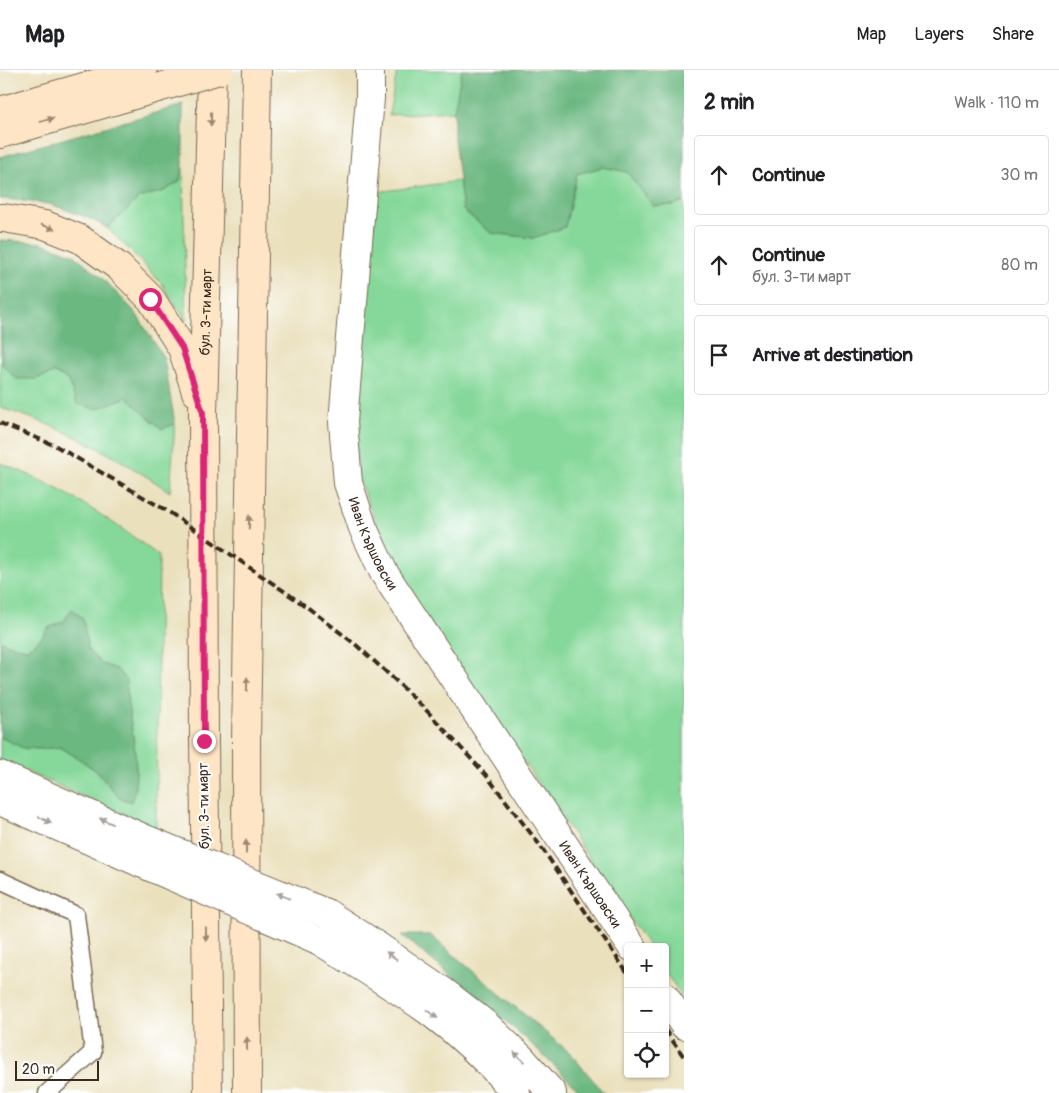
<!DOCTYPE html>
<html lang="en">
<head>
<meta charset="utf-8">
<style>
  :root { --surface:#fff; --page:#f6f6f6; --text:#202124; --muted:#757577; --line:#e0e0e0 }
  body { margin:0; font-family:Pangolin,sans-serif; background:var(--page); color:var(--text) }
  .controls { position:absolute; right:15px; bottom:15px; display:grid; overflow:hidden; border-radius:5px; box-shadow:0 1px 4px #0004 }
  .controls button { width:45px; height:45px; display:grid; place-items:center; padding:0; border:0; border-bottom:1px solid var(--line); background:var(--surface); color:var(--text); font:25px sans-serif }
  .scale { position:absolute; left:15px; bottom:12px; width:84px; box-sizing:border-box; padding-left:5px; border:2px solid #3b2a1e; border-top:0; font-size:14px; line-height:18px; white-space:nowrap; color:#3b2a1e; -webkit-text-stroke:4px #fff; paint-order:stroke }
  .stop { position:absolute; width:15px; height:15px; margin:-11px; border:4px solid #db2777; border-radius:50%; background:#fff }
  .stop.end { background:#db2777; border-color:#fff; box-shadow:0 1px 5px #0008 }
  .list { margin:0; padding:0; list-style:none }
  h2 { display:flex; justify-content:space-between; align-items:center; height:65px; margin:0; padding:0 20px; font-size:21px }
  h2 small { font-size:16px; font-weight:400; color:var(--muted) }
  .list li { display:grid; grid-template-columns:32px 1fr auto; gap:15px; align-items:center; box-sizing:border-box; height:80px; margin:0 10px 10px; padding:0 10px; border:1px solid var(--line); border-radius:5px }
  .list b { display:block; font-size:19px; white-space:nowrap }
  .list p { margin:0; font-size:16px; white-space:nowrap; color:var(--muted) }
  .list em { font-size:16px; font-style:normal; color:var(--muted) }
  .icon { flex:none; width:28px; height:28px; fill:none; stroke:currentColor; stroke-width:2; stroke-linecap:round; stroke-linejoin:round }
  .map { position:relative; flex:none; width:684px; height:1023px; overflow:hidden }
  header { display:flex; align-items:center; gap:30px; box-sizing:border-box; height:70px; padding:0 25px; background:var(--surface); border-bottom:1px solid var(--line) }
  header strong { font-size:24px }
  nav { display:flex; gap:28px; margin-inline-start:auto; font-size:18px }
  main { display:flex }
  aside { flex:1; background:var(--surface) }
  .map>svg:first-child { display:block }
  .green { fill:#85d899; stroke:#60815c }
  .forest { fill:#6cb881; stroke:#547150 }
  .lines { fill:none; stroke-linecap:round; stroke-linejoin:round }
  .lane-casing { stroke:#786a55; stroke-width:19 }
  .street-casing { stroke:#786a55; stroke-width:30 }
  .secondary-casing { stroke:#786a55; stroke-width:30 }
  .lane { stroke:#fff; stroke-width:16 }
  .street { stroke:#fff; stroke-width:28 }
  .secondary { stroke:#fde5c5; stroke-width:28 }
  .rail { stroke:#3b2a1e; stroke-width:4; stroke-dasharray:8 4; stroke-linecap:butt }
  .street-bridge-casing { stroke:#786a55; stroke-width:30; stroke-linecap:butt }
  .secondary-bridge-casing { stroke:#786a55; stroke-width:30; stroke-linecap:butt }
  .street-bridge { stroke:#fff; stroke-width:28 }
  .secondary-bridge { stroke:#fde5c5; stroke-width:28 }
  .oneway { fill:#9c8872 }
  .oneway2 { fill:#a79f9a }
  .route { stroke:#db2777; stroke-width:6 }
  .labels { text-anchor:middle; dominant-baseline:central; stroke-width:4; stroke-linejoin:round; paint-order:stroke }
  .street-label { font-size:14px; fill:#3b2a1e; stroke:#fff }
</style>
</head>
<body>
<header>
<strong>Map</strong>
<nav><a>Map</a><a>Layers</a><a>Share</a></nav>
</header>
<main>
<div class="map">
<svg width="684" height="1023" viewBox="0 0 684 1023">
  <rect width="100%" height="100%" fill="#fff"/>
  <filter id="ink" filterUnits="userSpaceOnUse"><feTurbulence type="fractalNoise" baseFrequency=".02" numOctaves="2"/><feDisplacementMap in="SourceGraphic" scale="10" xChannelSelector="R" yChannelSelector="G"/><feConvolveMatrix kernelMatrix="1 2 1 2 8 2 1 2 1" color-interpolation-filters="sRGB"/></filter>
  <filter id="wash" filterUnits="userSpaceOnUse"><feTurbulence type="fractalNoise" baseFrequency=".0096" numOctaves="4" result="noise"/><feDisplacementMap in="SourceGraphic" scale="20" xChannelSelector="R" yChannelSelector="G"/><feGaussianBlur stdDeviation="1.12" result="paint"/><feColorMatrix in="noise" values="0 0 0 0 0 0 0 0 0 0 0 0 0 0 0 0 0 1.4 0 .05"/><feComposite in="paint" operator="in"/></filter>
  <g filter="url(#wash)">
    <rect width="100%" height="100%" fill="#eae0bc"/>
    <g class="green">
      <path d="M397 0H462L454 41 389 45Z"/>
      <path d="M183 97 186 251 163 215 132 182 107 158 139 128 164 121 179 112Z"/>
      <path d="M603 97 627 102 653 135H673L684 131V929L665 902V877H649L394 499 359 410 354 352 377 122 459 111 463 140 491 163 533 168 565 157 577 104Z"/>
      <path d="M0 258H2V294L36 309 54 303 68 310 96 339 127 327 141 341 162 358 175 354 170 422C118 387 61 355 0 338Z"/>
      <path d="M0 393C58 414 110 449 159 486L156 758 0 690V667L23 678 42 679 60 677 78 688 98 702 119 728 131 732C134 722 136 712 136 702 136 667 127 632 117 599L102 594 88 580 83 549 72 539 64 551 48 558 41 568 27 579 18 577 0 571Z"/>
    </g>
    <g class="forest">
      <path d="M462 0H684V131L673 135 653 136 627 102 603 97 577 104 565 157 533 168 491 163 463 140 454 69V41Z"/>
      <path d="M183 35V97L179 112 164 121 139 128 107 158 91 149 50 134 5 129H0V87Z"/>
      <path d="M0 170 42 173 73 184 101 207 135 242 164 288 175 354 162 359 141 341 127 327 96 339 77 334 68 310 54 303 36 309H16L2 294V258H0Z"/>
      <path d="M72 539 83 549 88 580 102 594 117 599 126 610 128 635 135 681 136 703 135 719 131 732 119 728 98 702 78 688 60 677 42 679 23 678 0 667V571L18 577 27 579 41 568 48 558 64 551Z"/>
      <path d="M402 865H430L570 983 604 1023H582L524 967Z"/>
    </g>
  </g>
  <g filter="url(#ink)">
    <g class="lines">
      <g class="lane-casing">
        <path id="lane" d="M0 810 76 845 93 982 47 1023"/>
      </g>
      <g class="street-casing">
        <g id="street">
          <path id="s1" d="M370 0V28L343 352 348 413 363 458 384 503 632 877"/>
          <path d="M0 705 150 771"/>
          <path d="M0 731 141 793"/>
          <path d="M328 844 376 875 444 922 484 953 522 989 552 1023"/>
          <path d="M318 870C356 893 394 916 430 942 461 965 491 994 516 1023"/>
          <path d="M665 927 684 955"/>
        </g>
      </g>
      <g class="secondary-casing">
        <g id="secondary">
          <path d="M0 41 143 0"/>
          <path d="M0 64 171 14"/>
          <path d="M0 148H4L45 155 80 169 119 197 151 229 182 278 196 322"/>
          <path id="s2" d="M208 1023 204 671 203 343 212 0"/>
          <path d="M247 1023 246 670 257 0"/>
        </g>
      </g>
      <use href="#lane" class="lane"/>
      <use href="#street" class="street"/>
      <use href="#secondary" class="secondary"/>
      <g class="rail">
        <path d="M0 353 56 376 169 442 307 537 355 574 393 608 428 642 486 705 539 774 628 904"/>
        <path d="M665 960 684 987"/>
      </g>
      <g class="street-bridge-casing">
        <g id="street-bridge">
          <path d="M150 771 328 844"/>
          <path d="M141 793 318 870"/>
        </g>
      </g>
      <g class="secondary-bridge-casing">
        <path id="secondary-bridge" d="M171 14 219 0"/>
      </g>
      <use href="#street-bridge" class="street-bridge"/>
      <use href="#secondary-bridge" class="secondary-bridge"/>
    </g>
    <defs><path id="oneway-solid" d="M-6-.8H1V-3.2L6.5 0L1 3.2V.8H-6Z" transform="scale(1.25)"/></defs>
    <g class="oneway">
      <use href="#oneway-solid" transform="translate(211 49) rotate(91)"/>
      <use href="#oneway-solid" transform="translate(47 50) rotate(-16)"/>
      <use href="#oneway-solid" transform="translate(48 157) rotate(19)"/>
      <use href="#oneway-solid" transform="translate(249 452) rotate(-89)"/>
      <use href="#oneway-solid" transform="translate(247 614) rotate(-89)"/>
      <use href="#oneway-solid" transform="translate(246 777) rotate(-90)"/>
      <use href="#oneway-solid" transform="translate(206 864) rotate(89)"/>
      <use href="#oneway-solid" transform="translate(247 974) rotate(-90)"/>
    </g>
    <g class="oneway2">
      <use href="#oneway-solid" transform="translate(45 750) rotate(24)"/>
      <use href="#oneway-solid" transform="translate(106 751) rotate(-156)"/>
      <use href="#oneway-solid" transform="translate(283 826) rotate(-158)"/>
      <use href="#oneway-solid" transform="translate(392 886) rotate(-145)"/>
      <use href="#oneway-solid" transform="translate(432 944) rotate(37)"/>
      <use href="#oneway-solid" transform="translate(519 987) rotate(-135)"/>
    </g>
  </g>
  <g class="lines" filter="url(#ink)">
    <path class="route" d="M150 229 182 278 203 343 204 671"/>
  </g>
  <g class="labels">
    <g class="street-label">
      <text stroke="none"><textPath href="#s2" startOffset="781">бул. 3-ти март</textPath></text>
      <text stroke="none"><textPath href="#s1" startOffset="480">Иван Кършовски</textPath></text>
      <text transform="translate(204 736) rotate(-91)">бул. 3-ти март</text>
      <text stroke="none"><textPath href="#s1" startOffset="885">Иван Кършовски</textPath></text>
    </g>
  </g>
</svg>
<div class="controls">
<button>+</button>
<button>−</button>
<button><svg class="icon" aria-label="locate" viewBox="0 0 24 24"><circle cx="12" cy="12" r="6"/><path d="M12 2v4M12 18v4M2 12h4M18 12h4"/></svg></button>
</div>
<div class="scale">20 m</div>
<div class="stop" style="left:150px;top:229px"></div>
<div class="stop end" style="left:204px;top:671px"></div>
</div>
<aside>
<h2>2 min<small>Walk · 110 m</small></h2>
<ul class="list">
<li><svg class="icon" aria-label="ahead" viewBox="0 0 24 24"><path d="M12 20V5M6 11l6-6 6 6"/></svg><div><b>Continue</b></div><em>30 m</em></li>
<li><svg class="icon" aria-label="ahead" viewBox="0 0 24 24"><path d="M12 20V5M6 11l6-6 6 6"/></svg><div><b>Continue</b><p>бул. 3-ти март</p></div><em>80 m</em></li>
<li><svg class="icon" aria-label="arrive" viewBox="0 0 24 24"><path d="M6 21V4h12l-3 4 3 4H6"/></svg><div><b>Arrive at destination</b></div></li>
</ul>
</aside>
</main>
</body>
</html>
